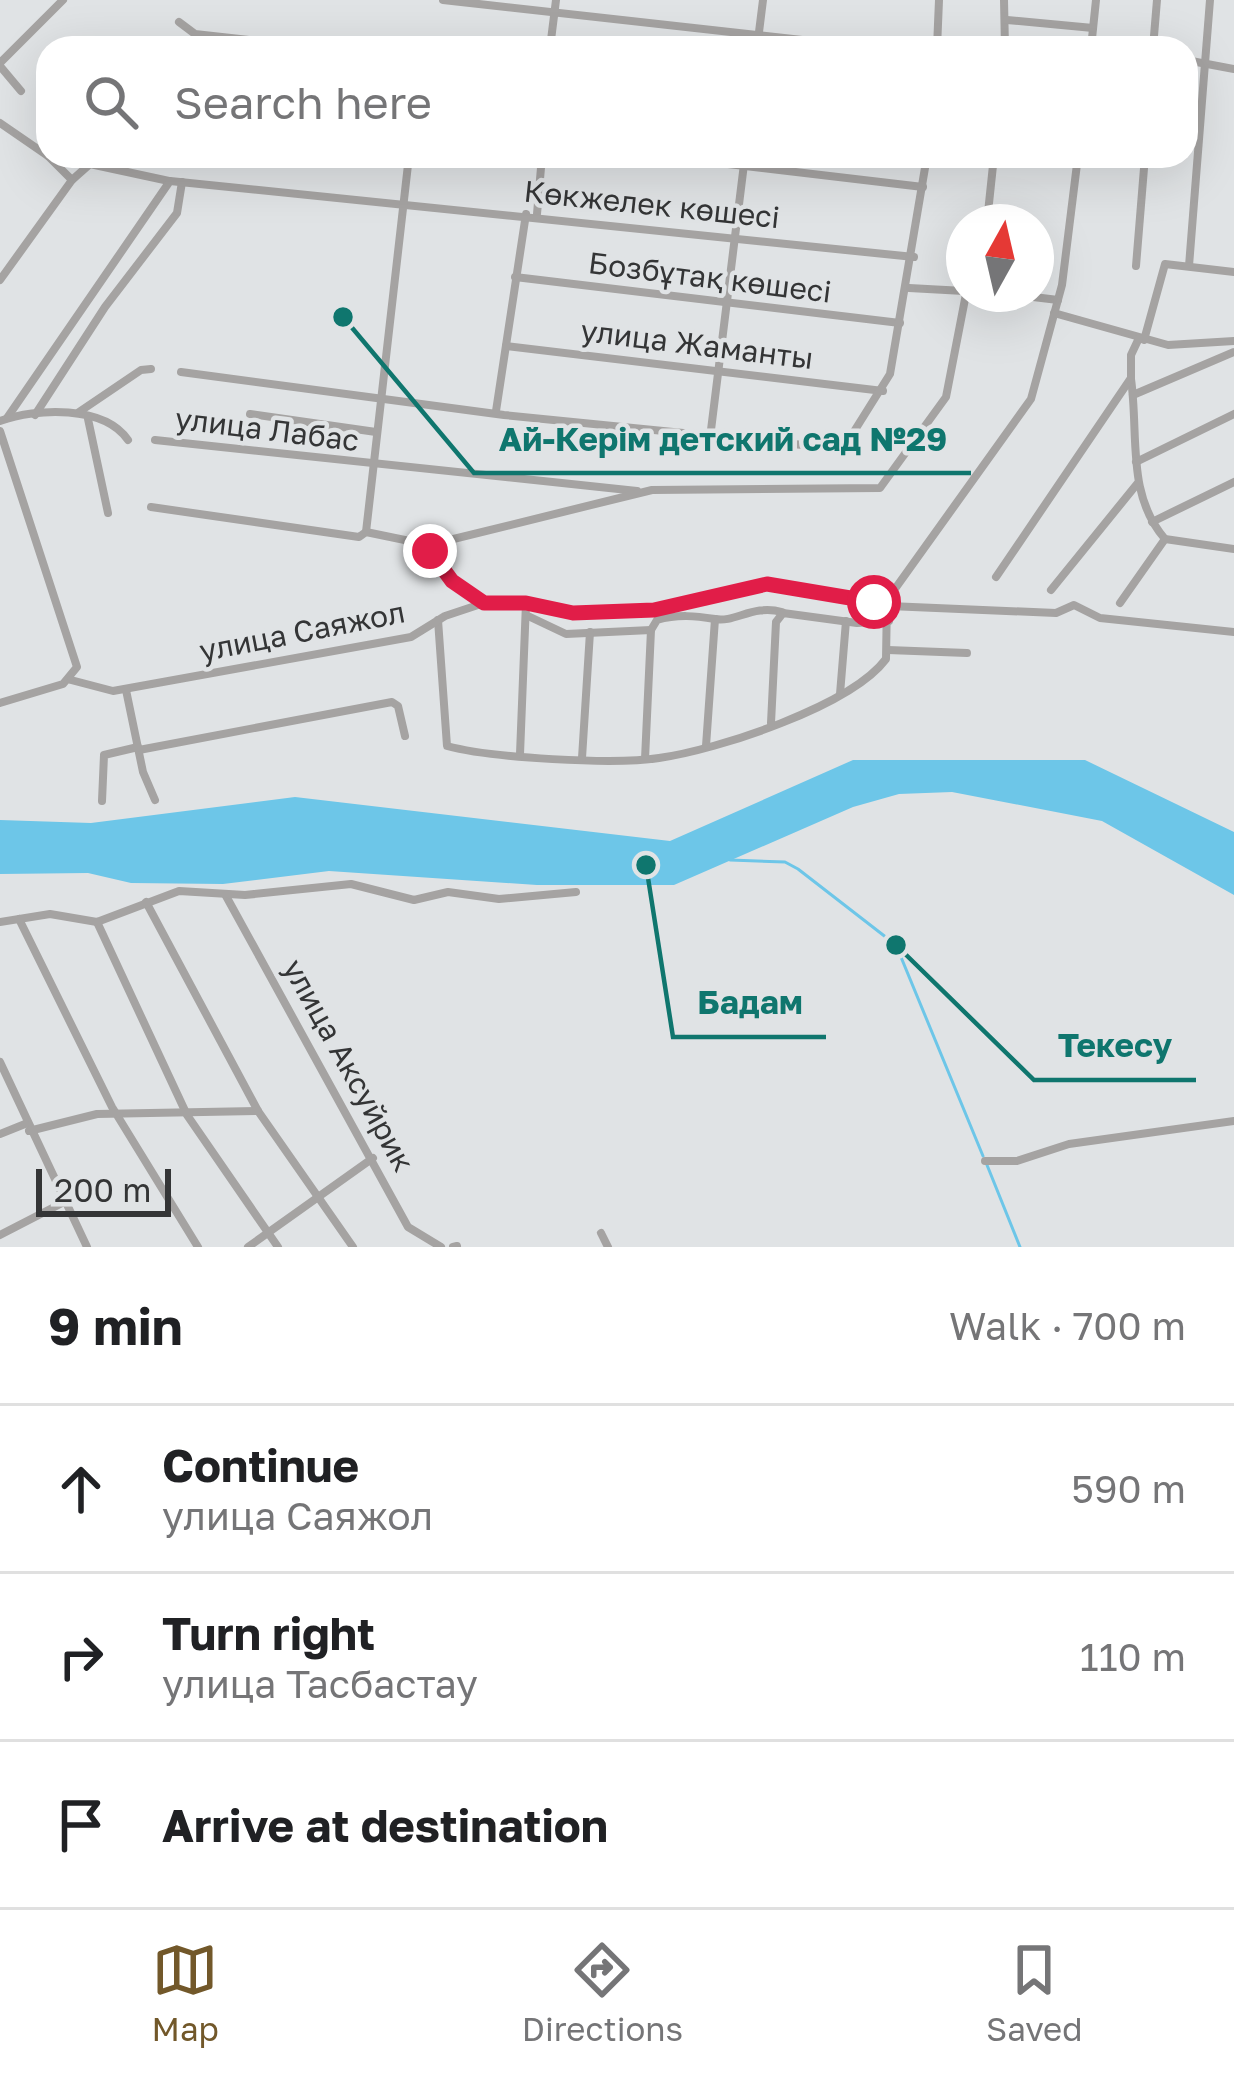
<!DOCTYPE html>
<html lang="en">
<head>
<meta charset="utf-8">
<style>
  :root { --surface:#fff; --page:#f6f6f6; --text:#202124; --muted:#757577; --line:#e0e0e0; --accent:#72582a }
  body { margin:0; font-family:"Golos Text",sans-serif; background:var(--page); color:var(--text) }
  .compass { position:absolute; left:946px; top:204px; width:108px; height:108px; border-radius:50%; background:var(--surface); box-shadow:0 12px 48px #0002; rotate:8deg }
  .scale { position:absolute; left:36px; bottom:30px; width:135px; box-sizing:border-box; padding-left:12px; border:6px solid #343536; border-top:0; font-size:33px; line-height:42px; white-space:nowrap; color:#343536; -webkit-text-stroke:9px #e0e3e5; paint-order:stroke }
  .stop { position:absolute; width:36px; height:36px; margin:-27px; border:9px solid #e11d48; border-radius:50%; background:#fff }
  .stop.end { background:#e11d48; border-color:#fff; box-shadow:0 3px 12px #0008 }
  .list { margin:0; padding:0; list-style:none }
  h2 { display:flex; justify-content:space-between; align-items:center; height:156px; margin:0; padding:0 48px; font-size:51px }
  h2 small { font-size:39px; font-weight:400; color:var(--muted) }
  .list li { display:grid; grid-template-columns:78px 1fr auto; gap:36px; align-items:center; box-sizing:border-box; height:168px; padding:0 48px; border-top:3px solid var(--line) }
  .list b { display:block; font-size:45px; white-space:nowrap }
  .list p { margin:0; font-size:39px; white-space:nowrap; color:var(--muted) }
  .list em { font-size:39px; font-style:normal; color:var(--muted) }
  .icon { flex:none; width:66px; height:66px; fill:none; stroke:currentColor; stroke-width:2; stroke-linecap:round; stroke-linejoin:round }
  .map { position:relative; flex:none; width:1234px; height:1247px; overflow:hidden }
  .search { position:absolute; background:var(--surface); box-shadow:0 12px 48px #0002; left:36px; right:36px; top:36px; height:132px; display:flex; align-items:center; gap:30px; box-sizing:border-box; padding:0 42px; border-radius:36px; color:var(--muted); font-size:45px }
  .sheet { height:660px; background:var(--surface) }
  nav { display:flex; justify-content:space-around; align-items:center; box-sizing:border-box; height:168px; border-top:3px solid var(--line); background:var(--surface); font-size:33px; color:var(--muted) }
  nav a { display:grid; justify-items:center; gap:6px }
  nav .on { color:var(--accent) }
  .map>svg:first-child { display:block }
  .water { fill:#6dc6e8 }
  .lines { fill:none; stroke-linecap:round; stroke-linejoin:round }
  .stream { stroke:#6dc6e8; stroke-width:3 }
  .minor { stroke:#a5a3a2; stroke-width:8 }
  .route { stroke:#e11d48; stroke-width:15 }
  .labels { text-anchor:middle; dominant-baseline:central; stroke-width:9; stroke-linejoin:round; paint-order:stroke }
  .street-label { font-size:30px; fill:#343536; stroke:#e0e3e5 }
  .leader { fill:none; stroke:#0f766e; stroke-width:4.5 }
  .callout-dot { fill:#0f766e; stroke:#e0e3e5; stroke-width:4.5 }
  .callout-label { font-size:33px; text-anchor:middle; font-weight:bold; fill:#0f766e; stroke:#e0e3e5; stroke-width:9; stroke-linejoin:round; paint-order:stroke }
</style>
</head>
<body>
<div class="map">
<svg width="1234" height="1247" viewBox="0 0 1234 1247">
  <rect width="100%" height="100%" fill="#e0e3e5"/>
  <path class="water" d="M853 760H1085L1234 832V895L1102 821 952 792 899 794 853 807 674 885H537L329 871 223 884 131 883 88 873 0 874V820L91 823 295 797 670 841Z"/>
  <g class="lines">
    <g class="stream">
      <path d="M730 860 785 862 798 869 896 945 983 1156"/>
      <path d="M987 1165 1020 1247"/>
    </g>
    <g class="minor">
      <path d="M443 0 874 48"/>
      <path d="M1004 0 1005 48"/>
      <path d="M1007 20 1093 28"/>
      <path d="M179 22 195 34 322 48"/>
      <path d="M550 48 556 0"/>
      <path d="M757 48 763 0"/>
      <path d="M937 48 939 0"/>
      <path d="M1091 48 1096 0"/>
      <path d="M1153 48 1157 0"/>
      <path d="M1186 60 1234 69"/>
      <path d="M0 63 63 0"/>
      <path d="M0 66 21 91"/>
      <path d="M0 123 48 156"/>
      <path d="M48 156 72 180"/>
      <path d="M659 156 923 187"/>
      <path d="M537 214 542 156"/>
      <path d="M987 222 994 156"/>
      <path d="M1136 266 1145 156"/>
      <path d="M1189 266 1210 0"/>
      <path d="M515 277 900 323"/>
      <path d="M0 280 72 180 90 164 169 181"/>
      <path d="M909 288 964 291"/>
      <path d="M1009 294 1058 300"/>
      <path d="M1054 313 1168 345 1234 341"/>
      <path d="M1144 340 1165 264 1234 272"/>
      <path d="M506 346 883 391"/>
      <path d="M181 372 504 415 843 449 890 374 927 156"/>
      <path d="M1131 379C1139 435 1126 494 1165 539L1234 549"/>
      <path d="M1133 395 1234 352"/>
      <path d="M496 411 526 214"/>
      <path d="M79 412 141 370 151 369"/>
      <path d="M250 414 376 432"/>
      <path d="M35 415 105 307 177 213 182 182"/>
      <path d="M7 418 170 181 914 257"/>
      <path d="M88 419 108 513"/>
      <path d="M0 421C36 408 104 405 128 440"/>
      <path d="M0 431 77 667 63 684 0 703"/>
      <path d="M710 438 745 156"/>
      <path d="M155 440 637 491"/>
      <path d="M1136 462 1234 414"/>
      <path d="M151 507 359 537 366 532 429 545"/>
      <path d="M1152 522 1234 482"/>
      <path d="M366 532 409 156"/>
      <path d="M996 577 1131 378V355L1139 338"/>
      <path d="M1051 590 1137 484"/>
      <path d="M484 603 451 581 429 545 652 490 880 488 946 397 966 294"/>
      <path d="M1120 603 1165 539"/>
      <path d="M889 606 1056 613 1074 605 1100 618 1234 632"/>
      <path d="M528 616 566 634 651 630 645 759"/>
      <path d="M438 620 447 746C491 758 614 765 659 758 717 750 851 706 886 659L887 600"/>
      <path d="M651 630 657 620C678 614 696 616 715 619 735 623 753 604 782 612"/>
      <path d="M888 650 967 653"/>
      <path d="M71 680 113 691 411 637 445 616 484 603H526L573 613 654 610 767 584 887 600 1031 399 1062 285 1078 156"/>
      <path d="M126 690 143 772 155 800"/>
      <path d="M840 694 846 621"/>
      <path d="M771 723 776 622 783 613 857 623 889 621"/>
      <path d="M706 746 715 619"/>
      <path d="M139 750 392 702 398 706 405 736"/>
      <path d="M520 754 526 603"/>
      <path d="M582 758 590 632"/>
      <path d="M102 801 104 755 138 747"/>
      <path d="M226 896 408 1227 441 1247"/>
      <path d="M146 902 258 1111 353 1247"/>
      <path d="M19 919 112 1107 198 1247"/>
      <path d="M0 922 50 914 97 922 179 891 245 895 351 884 414 900 448 892 499 899 576 892"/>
      <path d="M97 922 187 1115 278 1247"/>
      <path d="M0 1062 87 1247"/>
      <path d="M29 1131 97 1114 258 1111"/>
      <path d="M0 1134 25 1124"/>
      <path d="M985 1161H1017L1069 1144 1234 1121"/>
      <path d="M601 1233 608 1247"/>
      <path d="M0 1235 64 1202"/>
      <path d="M248 1247 373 1158"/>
      <path d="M453 1247 457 1246"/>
    </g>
  </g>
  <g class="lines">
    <path class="route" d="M430 551 452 581 484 603H526L573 613 654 610 767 584 874 602"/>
  </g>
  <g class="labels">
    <g class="street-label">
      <text transform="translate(652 204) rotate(6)">Көкжелек көшесі</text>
      <text transform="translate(710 277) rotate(7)">Бозбұтақ көшесі</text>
      <text transform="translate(697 344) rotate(7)">улица Жаманты</text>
      <text transform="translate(267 429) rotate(7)">улица Лабас</text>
      <text transform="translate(302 631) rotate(-11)">улица Саяжол</text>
      <text transform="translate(349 1065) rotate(61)">улица Аксуйрик</text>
    </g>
  </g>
  <path class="leader" d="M343 317L474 473H971M646 865L673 1037H826M896 945L1034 1080H1196"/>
  <g class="callout-dot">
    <circle cx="343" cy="317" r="12"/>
    <circle cx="646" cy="865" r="12"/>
    <circle cx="896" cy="945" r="12"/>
  </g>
  <g class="callout-label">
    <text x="723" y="451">Ай-Керім детский сад №29</text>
    <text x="750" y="1014">Бадам</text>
    <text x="1115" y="1057">Текесу</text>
  </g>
</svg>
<svg class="compass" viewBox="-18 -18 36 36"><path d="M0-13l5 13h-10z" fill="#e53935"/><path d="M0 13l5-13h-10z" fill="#757577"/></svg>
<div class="scale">200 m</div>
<div class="stop" style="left:874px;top:602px"></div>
<div class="stop end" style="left:430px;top:551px"></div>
<div class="search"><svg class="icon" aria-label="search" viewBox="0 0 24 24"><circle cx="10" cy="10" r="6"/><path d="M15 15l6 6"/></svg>Search here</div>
</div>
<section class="sheet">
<h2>9 min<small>Walk · 700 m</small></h2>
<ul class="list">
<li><svg class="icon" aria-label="ahead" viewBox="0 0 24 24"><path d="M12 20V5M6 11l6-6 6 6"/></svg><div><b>Continue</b><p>улица Саяжол</p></div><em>590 m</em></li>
<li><svg class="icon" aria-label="right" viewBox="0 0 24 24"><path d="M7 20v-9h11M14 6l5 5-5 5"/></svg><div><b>Turn right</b><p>улица Тасбастау</p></div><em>110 m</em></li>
<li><svg class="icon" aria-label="arrive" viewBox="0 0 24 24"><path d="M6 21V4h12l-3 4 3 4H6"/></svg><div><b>Arrive at destination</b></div></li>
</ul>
</section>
<nav>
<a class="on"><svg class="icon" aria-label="map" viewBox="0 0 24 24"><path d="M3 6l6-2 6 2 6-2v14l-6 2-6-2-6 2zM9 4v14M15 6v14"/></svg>Map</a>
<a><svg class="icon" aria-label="directions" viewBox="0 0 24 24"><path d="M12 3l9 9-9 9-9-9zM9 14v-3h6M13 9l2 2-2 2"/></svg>Directions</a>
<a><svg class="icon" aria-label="saved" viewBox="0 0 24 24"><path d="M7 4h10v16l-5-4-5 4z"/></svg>Saved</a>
</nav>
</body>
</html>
